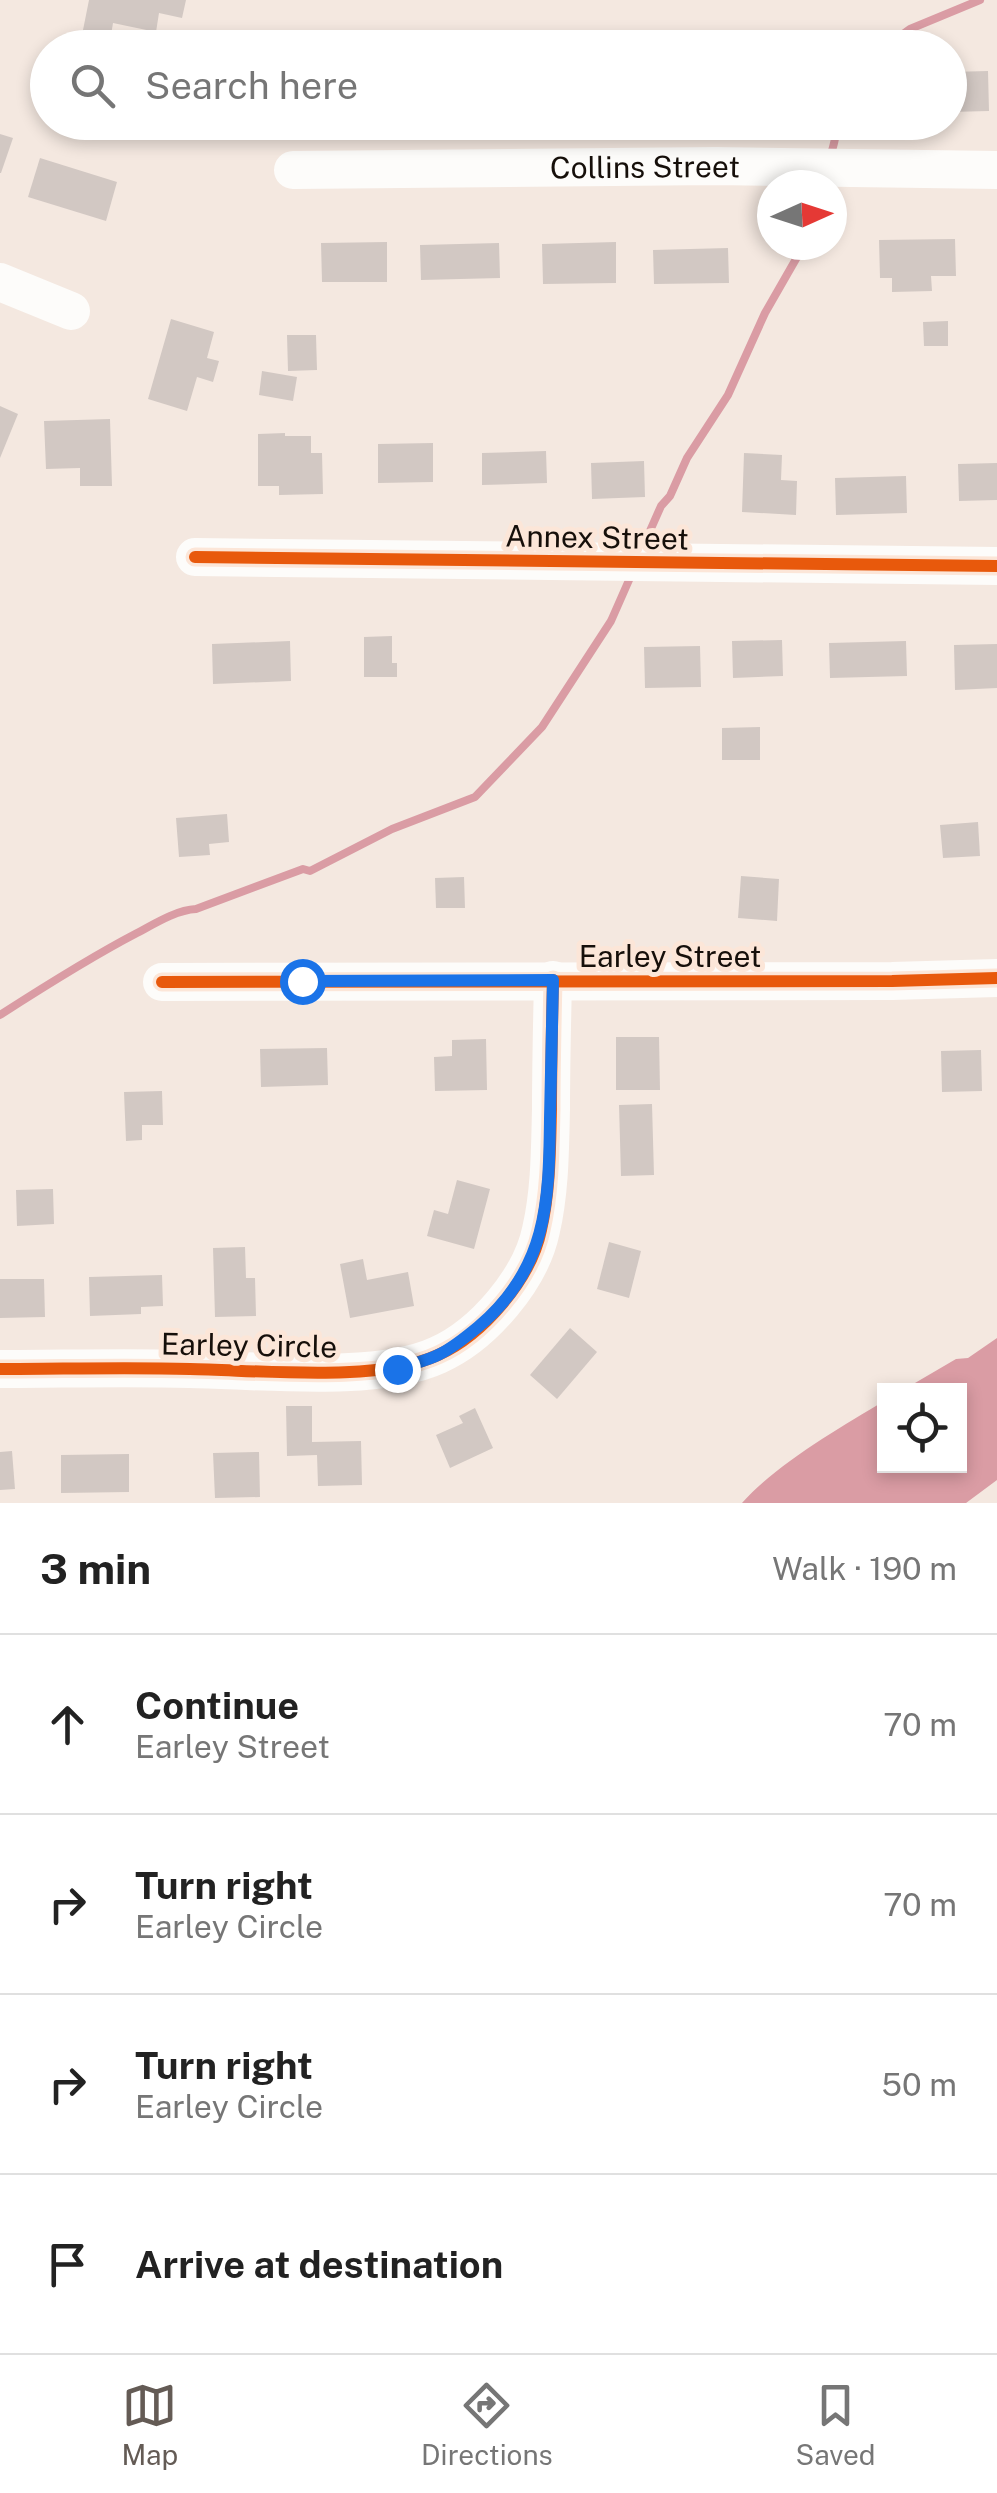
<!DOCTYPE html>
<html lang="en">
<head>
<meta charset="utf-8">
<style>
  :root { --surface:#fff; --page:#f2f2f2; --text:#222; --muted:#767676; --line:#e0e0e0; --accent:#645b55 }
  body { margin:0; font-family:"Public Sans",sans-serif; background:var(--page); color:var(--text) }
  .controls { position:absolute; right:30px; bottom:30px; display:grid; overflow:hidden; border-radius:0px; box-shadow:0 5px 15px #0003 }
  .controls button { width:90px; height:90px; display:grid; place-items:center; padding:0; border:0; border-bottom:2px solid var(--line); background:var(--surface); color:var(--text); font:50px sans-serif }
  .compass { position:absolute; left:757px; top:170px; width:90px; height:90px; border-radius:50%; background:var(--surface); box-shadow:0 5px 15px #0003; rotate:87deg }
  .stop { position:absolute; width:30px; height:30px; margin:-22px; border:8px solid #1a73e8; border-radius:50%; background:#fff }
  .stop.end { background:#1a73e8; border-color:#fff; box-shadow:0 2px 10px #0008 }
  .list { margin:0; padding:0; list-style:none }
  h2 { display:flex; justify-content:space-between; align-items:center; height:130px; margin:0; padding:0 40px; font-size:42px }
  h2 small { font-size:32px; font-weight:400; color:var(--muted) }
  .list li { display:grid; grid-template-columns:65px 1fr auto; gap:30px; align-items:center; box-sizing:border-box; height:180px; padding:0 40px; border-top:2px solid var(--line) }
  .list b { display:block; font-size:38px; white-space:nowrap }
  .list p { margin:0; font-size:32px; white-space:nowrap; color:var(--muted) }
  .list em { font-size:32px; font-style:normal; color:var(--muted) }
  .icon { flex:none; width:55px; height:55px; fill:none; stroke:currentColor; stroke-width:2; stroke-linecap:round; stroke-linejoin:round }
  .map { position:relative; flex:none; width:997px; height:1503px; overflow:hidden }
  .search { position:absolute; background:var(--surface); box-shadow:0 5px 15px #0003; left:30px; right:30px; top:30px; height:110px; display:flex; align-items:center; gap:25px; box-sizing:border-box; padding:0 35px; border-radius:55px; color:var(--muted); font-size:38px }
  .sheet { height:850px; background:var(--surface) }
  nav { display:flex; justify-content:space-around; align-items:center; box-sizing:border-box; height:140px; border-top:2px solid var(--line); background:var(--surface); font-size:28px; color:var(--muted) }
  nav a { display:grid; justify-items:center; gap:5px }
  nav .on { color:var(--accent) }
  .map>svg:first-child { display:block }
  .water { fill:#da9ca4 }
  .lines { fill:none; stroke-linecap:round; stroke-linejoin:round }
  .stream { stroke:#da9ca4; stroke-width:8 }
  .building { fill:#d2c8c3 }
  .minor { stroke:#fdfcfa; stroke-width:38 }
  .cycleway-casing { stroke:#fce6d8; stroke-width:19 }
  .cycleway { stroke:#e8590c; stroke-width:12 }
  .route { stroke:#1a73e8; stroke-width:12 }
  .labels { text-anchor:middle; dominant-baseline:central; stroke-width:10; stroke-linejoin:round; paint-order:stroke }
  .street-label { font-size:30px; fill:#160f0a; stroke:#fce6d8 }
</style>
</head>
<body>
<div class="map">
<svg width="997" height="1503" viewBox="0 0 997 1503">
  <rect width="100%" height="100%" fill="#f4e8e0"/>
  <path class="water" d="M997 1338V1480L966 1503H742C778 1463 838 1429 884 1401V1466H960V1390H903L956 1359 968 1358Z"/>
  <g class="lines">
    <g class="stream">
      <path d="M884 48 910 29 980 0"/>
      <path d="M830 156C835 145 835 134 839 122"/>
      <path d="M642 549 661 506 670 496 687 458 728 395 765 313 804 245"/>
      <path d="M0 1015C45 986 89 958 137 933 154 924 176 910 196 909L303 869 310 871 392 829 475 797 542 727 611 621 633 571"/>
    </g>
  </g>
  <g class="building">
    <path d="M89 0H186L182 18 159 13 156 32 113 23 110 41 82 35Z"/>
    <path d="M988 71 989 111 950 112V72Z"/>
    <path d="M0 134 13 138 1 173H0Z"/>
    <path d="M40 158 117 182 106 221 28 197Z"/>
    <path d="M955 239 956 276H931L932 291 892 292V278H880L879 240Z"/>
    <path d="M387 242V282H322L321 243Z"/>
    <path d="M616 242V283L543 284 542 244Z"/>
    <path d="M499 243 500 278 421 280 420 245Z"/>
    <path d="M728 248 729 283 654 284 653 250Z"/>
    <path d="M171 319 214 332 207 358 219 361 213 382 197 377 187 411 148 399Z"/>
    <path d="M948 321V346H924L923 322Z"/>
    <path d="M287 335H316L317 370 288 371Z"/>
    <path d="M262 371 297 377 293 401 259 395Z"/>
    <path d="M0 406 18 414 0 458Z"/>
    <path d="M110 419 112 486H80V468L46 469 44 421Z"/>
    <path d="M285 433V436H311V453H322L323 494 279 495V486H258V434Z"/>
    <path d="M433 443V482L378 483V444Z"/>
    <path d="M546 451 547 483 482 485V453Z"/>
    <path d="M744 453 782 455 781 480 797 481 796 515 742 512Z"/>
    <path d="M644 461 645 497 592 499 591 463Z"/>
    <path d="M997 463V500L959 501 958 464Z"/>
    <path d="M906 476 907 513 836 515 835 478Z"/>
    <path d="M392 636V663H397V677H364V637Z"/>
    <path d="M782 640 783 676 733 678 732 641Z"/>
    <path d="M290 641 291 681 213 684 212 644Z"/>
    <path d="M906 641 907 676 830 678 829 643Z"/>
    <path d="M997 644V688L955 690 954 645Z"/>
    <path d="M700 646 701 687 645 688 644 647Z"/>
    <path d="M760 727V760H722V728Z"/>
    <path d="M227 814 229 842 209 844 210 855 179 857 176 818Z"/>
    <path d="M978 822 980 856 943 858 940 825Z"/>
    <path d="M741 876 779 879 777 921 738 918Z"/>
    <path d="M464 877 465 908H436L435 878Z"/>
    <path d="M616 1037H659L660 1090H616Z"/>
    <path d="M486 1039 487 1090 435 1091 434 1057 452 1056V1040Z"/>
    <path d="M327 1048 328 1085 261 1087 260 1049Z"/>
    <path d="M981 1050 982 1091 942 1092 941 1051Z"/>
    <path d="M162 1091 163 1125H142V1140L126 1141 124 1092Z"/>
    <path d="M652 1104 654 1175 621 1176 619 1105Z"/>
    <path d="M457 1180 490 1189 474 1249 427 1236 434 1210 448 1214Z"/>
    <path d="M53 1189 54 1224 17 1226 16 1190Z"/>
    <path d="M609 1242 641 1251 629 1298 597 1289Z"/>
    <path d="M245 1247 246 1278H255L256 1316 215 1317 213 1248Z"/>
    <path d="M363 1259 367 1280 408 1272 414 1306 350 1318 340 1264Z"/>
    <path d="M162 1275 163 1306 141 1307V1314L90 1316 89 1277Z"/>
    <path d="M0 1279H44L45 1317 0 1318Z"/>
    <path d="M570 1328 597 1352 557 1399 530 1375Z"/>
    <path d="M286 1406H312V1442L361 1441 362 1485 318 1486 317 1455 287 1456Z"/>
    <path d="M475 1408 493 1448 450 1468 436 1435 463 1423 459 1416Z"/>
    <path d="M12 1451 15 1489 0 1490V1452Z"/>
    <path d="M259 1452 260 1497 215 1498 213 1453Z"/>
    <path d="M129 1454V1492L61 1493V1455Z"/>
  </g>
  <g class="lines">
    <g class="minor">
      <path id="s1" d="M293 170 716 166 997 170"/>
      <path d="M0 282 71 311"/>
      <path d="M195 557 997 566"/>
      <path d="M162 982 892 981 997 978"/>
      <path d="M0 1369C63 1369 127 1367 190 1369 258 1370 378 1383 438 1355 483 1335 531 1279 541 1230 550 1191 550 1150 551 1109 551 1066 552 1023 553 980"/>
    </g>
    <g class="cycleway-casing">
      <g id="cycleway">
        <path d="M195 557 997 566"/>
        <path d="M162 982 892 981 997 978"/>
        <path d="M0 1369C63 1369 127 1367 190 1369 258 1370 378 1383 438 1355 483 1335 531 1279 541 1230 550 1191 550 1150 551 1109 551 1066 552 1023 553 980"/>
      </g>
    </g>
    <use href="#cycleway" class="cycleway"/>
  </g>
  <g class="lines">
    <path class="route" d="M302 981 553 980C552 1027 551 1073 550 1119 549 1204 547 1269 478 1327 466 1337 454 1347 440 1354 427 1361 411 1364 397 1369"/>
  </g>
  <g class="labels">
    <g class="street-label">
      <text stroke="none"><textPath href="#s1" startOffset="352">Collins Street</textPath></text>
      <text transform="translate(597 537) rotate(1)">Annex Street</text>
      <text x="670" y="956">Earley Street</text>
      <text transform="translate(249 1345) rotate(1)">Earley Circle</text>
    </g>
  </g>
</svg>
<div class="controls">
<button><svg class="icon" aria-label="locate" viewBox="0 0 24 24"><circle cx="12" cy="12" r="6"/><path d="M12 2v4M12 18v4M2 12h4M18 12h4"/></svg></button>
</div>
<svg class="compass" viewBox="-18 -18 36 36"><path d="M0-13l5 13h-10z" fill="#e53935"/><path d="M0 13l5-13h-10z" fill="#767676"/></svg>
<div class="stop" style="left:302px;top:981px"></div>
<div class="stop end" style="left:397px;top:1369px"></div>
<div class="search"><svg class="icon" aria-label="search" viewBox="0 0 24 24"><circle cx="10" cy="10" r="6"/><path d="M15 15l6 6"/></svg>Search here</div>
</div>
<section class="sheet">
<h2>3 min<small>Walk · 190 m</small></h2>
<ul class="list">
<li><svg class="icon" aria-label="ahead" viewBox="0 0 24 24"><path d="M12 20V5M6 11l6-6 6 6"/></svg><div><b>Continue</b><p>Earley Street</p></div><em>70 m</em></li>
<li><svg class="icon" aria-label="right" viewBox="0 0 24 24"><path d="M7 20v-9h11M14 6l5 5-5 5"/></svg><div><b>Turn right</b><p>Earley Circle</p></div><em>70 m</em></li>
<li><svg class="icon" aria-label="right" viewBox="0 0 24 24"><path d="M7 20v-9h11M14 6l5 5-5 5"/></svg><div><b>Turn right</b><p>Earley Circle</p></div><em>50 m</em></li>
<li><svg class="icon" aria-label="arrive" viewBox="0 0 24 24"><path d="M6 21V4h12l-3 4 3 4H6"/></svg><div><b>Arrive at destination</b></div></li>
</ul>
</section>
<nav>
<a class="on"><svg class="icon" aria-label="map" viewBox="0 0 24 24"><path d="M3 6l6-2 6 2 6-2v14l-6 2-6-2-6 2zM9 4v14M15 6v14"/></svg>Map</a>
<a><svg class="icon" aria-label="directions" viewBox="0 0 24 24"><path d="M12 3l9 9-9 9-9-9zM9 14v-3h6M13 9l2 2-2 2"/></svg>Directions</a>
<a><svg class="icon" aria-label="saved" viewBox="0 0 24 24"><path d="M7 4h10v16l-5-4-5 4z"/></svg>Saved</a>
</nav>
</body>
</html>
